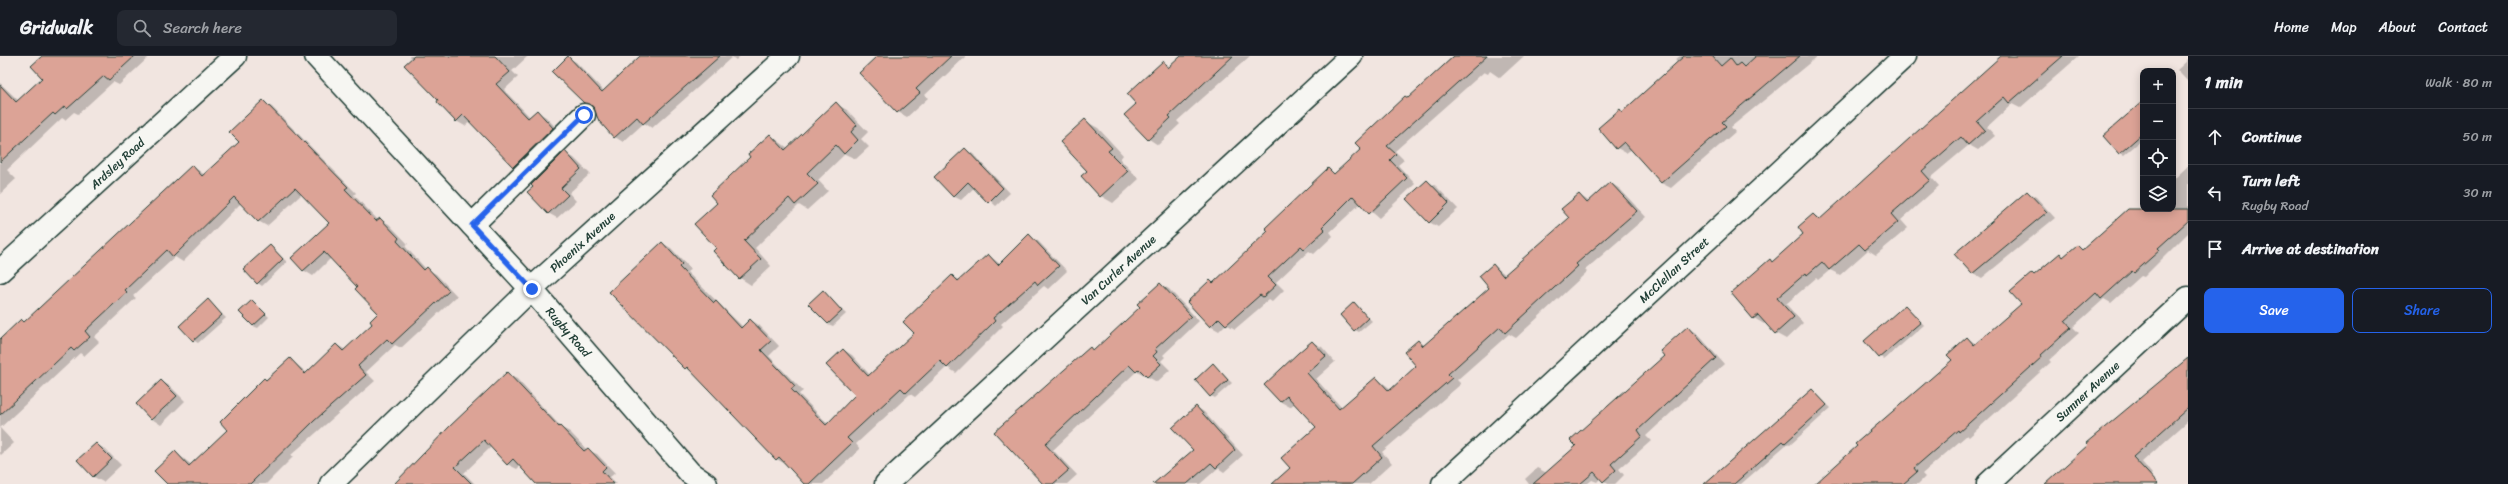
<!DOCTYPE html>
<html lang="en">
<head>
<meta charset="utf-8">
<style>
  :root { --surface:#171b24; --page:#242831; --text:#f1f3f6; --muted:#9ea1a6; --line:#363941; --accent:#2563eb }
  body { margin:0; font-family:Sriracha,sans-serif; background:var(--page); color:var(--text) }
  .controls { position:absolute; right:12px; top:12px; display:grid; overflow:hidden; border-radius:8px; box-shadow:0 2px 10px #0003 }
  .controls button { width:36px; height:36px; display:grid; place-items:center; padding:0; border:0; border-bottom:1px solid var(--line); background:var(--surface); color:var(--text); font:20px sans-serif }
  .stop { position:absolute; width:12px; height:12px; margin:-9px; border:3px solid #2563eb; border-radius:50%; background:#fff }
  .stop.end { background:#2563eb; border-color:#fff; box-shadow:0 1px 4px #0008 }
  .list { margin:0; padding:0; list-style:none }
  h2 { display:flex; justify-content:space-between; align-items:center; height:52px; margin:0; padding:0 16px; font-size:17px }
  h2 small { font-size:13px; font-weight:400; color:var(--muted) }
  .list li { display:grid; grid-template-columns:26px 1fr auto; gap:12px; align-items:center; box-sizing:border-box; height:56px; padding:0 16px; border-top:1px solid var(--line) }
  .list b { display:block; font-size:15px; white-space:nowrap }
  .list p { margin:0; font-size:13px; white-space:nowrap; color:var(--muted) }
  .list em { font-size:13px; font-style:normal; color:var(--muted) }
  .actions { display:flex; gap:8px; padding:12px 16px }
  .actions a { flex:1; padding:9px 0; border:1px solid var(--accent); border-radius:8px; text-align:center; font-size:14px; color:var(--accent) }
  .actions .main { background:var(--accent); color:#fff }
  .icon { flex:none; width:22px; height:22px; fill:none; stroke:currentColor; stroke-width:2; stroke-linecap:round; stroke-linejoin:round }
  .map { position:relative; flex:none; width:2188px; height:428px; overflow:hidden }
  header { display:flex; align-items:center; gap:24px; box-sizing:border-box; height:56px; padding:0 20px; background:var(--surface); border-bottom:1px solid var(--line) }
  header strong { font-size:19px }
  nav { display:flex; gap:22px; margin-inline-start:auto; font-size:14px }
  .search { width:280px; height:36px; background:var(--page); display:flex; align-items:center; gap:10px; box-sizing:border-box; padding:0 14px; border-radius:8px; color:var(--muted); font-size:15px }
  main { display:flex }
  aside { flex:1; background:var(--surface) }
  .map>svg:first-child { display:block }
  .shadow { fill:#0003 }
  .building { fill:#dca396; stroke:#1f3d34 }
  .lines { fill:none; stroke-linecap:round; stroke-linejoin:round }
  .minor-casing { stroke:#1f3d34; stroke-width:25 }
  .minor { stroke:#f6f6f2; stroke-width:22 }
  .route { stroke:#2563eb; stroke-width:5 }
  .labels { text-anchor:middle; dominant-baseline:central; stroke-width:4; stroke-linejoin:round; paint-order:stroke }
  .street-label { font-size:12px; fill:#1f3d34; stroke:#f6f6f2 }
</style>
</head>
<body>
<header>
<strong>Gridwalk</strong>
<div class="search"><svg class="icon" aria-label="search" viewBox="0 0 24 24"><circle cx="10" cy="10" r="6"/><path d="M15 15l6 6"/></svg>Search here</div>
<nav><a>Home</a><a>Map</a><a>About</a><a>Contact</a></nav>
</header>
<main>
<div class="map">
<svg width="2188" height="428" viewBox="0 0 2188 428">
  <rect width="100%" height="100%" fill="#f1e5e0"/>
  <filter id="ink" filterUnits="userSpaceOnUse"><feTurbulence type="fractalNoise" baseFrequency=".025" numOctaves="2"/><feDisplacementMap in="SourceGraphic" scale="8" xChannelSelector="R" yChannelSelector="G"/><feConvolveMatrix kernelMatrix="1 2 1 2 8 2 1 2 1" color-interpolation-filters="sRGB"/></filter>
  <g filter="url(#ink)">
    <g class="shadow">
      <path d="M49 0H150L119 29 113 26 78 58 74 56 65 64 62 62 7 114 16 123 0 138V27L19 45 43 22Z"/>
      <path d="M409 0H528L512 15 518 21 504 34 531 62 537 56 546 61 561 77 523 115 514 110 471 65 465 70 456 65Z"/>
      <path d="M640 0H740L736 4 732 1 652 72 644 67 623 86 615 81 593 51 584 46 568 2 576 6 604 35Z"/>
      <path d="M879 0H966L925 39 928 42 907 61 898 56 861 17Z"/>
      <path d="M1182 0H1250L1177 65 1180 68 1158 89 1149 83 1137 48 1163 6 1171 11Z"/>
      <path d="M1453 0H1524L1500 22 1490 15 1488 18 1484 16 1395 95 1404 104 1398 109 1415 128 1379 162 1361 147 1330 176 1333 180 1314 198 1309 195 1276 226 1284 234 1272 246 1269 244 1235 273 1226 268 1219 275 1210 270 1214 228 1269 175 1328 114 1336 118 1362 93 1409 43Z"/>
      <path d="M1680 0H1818L1731 71 1735 76 1671 132 1661 127 1632 93 1626 97 1617 92 1620 54 1622 56 1678 7 1675 4Z"/>
      <path d="M2002 0H2079L2020 52 2012 48 1987 71 1995 80 1978 94 1969 89 1931 121 1939 130 1901 164 1908 172 1876 199 1868 194 1840 219 1830 214 1818 224 1816 222 1786 248 1803 267 1786 283 1775 277 1766 266 1764 268 1754 262 1732 237 1770 204 1773 206 1805 178 1814 159 1821 163Z"/>
      <path d="M2188 4V26L2177 14Z"/>
      <path d="M263 46 272 51 356 137 354 139 378 164 380 163 389 168 408 188 405 190 426 213 436 218 457 240 401 292 395 289 366 316 375 325 291 399 293 401 266 428H168L176 397 192 409 229 374 246 340 290 303 307 317 337 289 346 294 374 268 379 257 359 231 331 202 313 220 303 214 330 167 302 138 267 170 258 165 241 147 183 206 175 201 133 240 136 242 94 281 99 286 84 300 80 297 0 372V285L25 267 192 110 205 119 240 86Z"/>
      <path d="M836 48 847 54 868 76 861 83 869 91 856 103 845 98 818 124 828 135 807 154 799 149 755 192 771 210 751 229 740 222 714 195 717 192 718 147 770 79 788 92Z"/>
      <path d="M2143 52V83L2124 99 2120 97Z"/>
      <path d="M1085 65 1098 72 1123 99 1120 103 1139 123 1113 147 1101 140 1088 115Z"/>
      <path d="M965 93 973 98 1010 137 996 150 975 131 961 144 953 140Z"/>
      <path d="M565 97 574 102 590 118 569 137 576 145 557 162 548 157Z"/>
      <path d="M2188 110V177L2144 221 2141 220 2111 247 2104 243 2073 271 2079 277 2049 304 2051 306 1969 381 1967 379 1922 418 1925 421 1918 428H1831L1953 304 1967 282 1976 288 2022 248 2035 220 2060 198 2065 201 2077 190 2083 194 2133 161 2143 151V153H2173V124Z"/>
      <path d="M1427 125 1436 130 1458 153 1438 171 1429 166Z"/>
      <path d="M1611 127 1620 133 1646 161 1585 214 1587 216 1516 282 1509 278 1457 324 1461 328 1382 396 1392 407 1369 428H1274L1292 412 1317 371 1295 347 1290 351 1281 346 1266 329 1312 286 1322 291 1335 306 1316 323 1342 352 1376 322 1391 333 1418 310V285L1426 290 1491 232 1493 209 1506 219 1570 162 1579 139 1590 146Z"/>
      <path d="M2027 136 2036 141 2055 162 1982 222 1973 217Z"/>
      <path d="M1029 180 1038 185 1067 215 1048 233 1044 230 1001 268 1003 270 956 317 947 311 915 341 910 338 856 388 860 393 823 428H805L786 408 776 403 694 317 686 312 611 236 662 187 671 192 691 213 687 216 743 271 751 264 759 269 779 290 769 300 803 335 799 338 828 368 856 339 844 294 852 299 870 319 915 277 952 220 960 224 988 199 1000 208Z"/>
      <path d="M270 190 287 206 262 230 258 227Z"/>
      <path d="M1160 228 1169 233 1199 265 1163 299 1165 301 1161 305 1170 314 1157 326 1137 315 1053 394 1077 419 1067 428H1045L996 376 1090 292 1095 295 1142 251Z"/>
      <path d="M823 236 846 258 833 270 828 268Z"/>
      <path d="M208 245 226 262 198 287 193 284Z"/>
      <path d="M252 245 269 261 258 272 253 270Z"/>
      <path d="M1354 248 1372 265 1359 276 1355 274Z"/>
      <path d="M1906 250 1924 269 1884 304 1865 285Z"/>
      <path d="M1688 272 1697 277 1724 308 1646 380 1651 385 1619 413 1624 419 1615 428H1608L1601 422 1597 426 1592 424 1587 428H1529L1525 423 1537 412 1547 417 1577 391 1665 300Z"/>
      <path d="M2188 302V365L2142 406 2152 418 2141 428H2047L2090 389 2088 387Z"/>
      <path d="M1213 309 1232 327 1215 342 1211 340Z"/>
      <path d="M507 318 517 323 562 372 570 376 587 394 597 398 615 417 610 421 617 428H537L520 410 517 413 507 408 491 391 464 417 475 428H394Z"/>
      <path d="M161 325 170 330 185 345 161 369 152 363Z"/>
      <path d="M1812 334 1831 352 1790 389 1787 388 1741 428H1707Z"/>
      <path d="M1196 351 1204 356 1243 399 1224 416 1218 412 1200 428H1165L1194 394Z"/>
      <path d="M0 372 14 387 1 399 0 398Z"/>
      <path d="M96 388 105 393 121 409 103 426 94 421 78 404Z"/>
    </g>
    <g class="building">
      <path d="M42 0H135L109 24 104 20 67 53 65 50 55 59 53 57 0 106V29L16 46 42 22 31 10Z"/>
      <path d="M414 0H495L510 16 496 28 528 62 537 54 553 72 513 111 463 59 456 66 437 46 438 44 404 9Z"/>
      <path d="M568 0 602 36 640 0H720L643 68 637 61 614 82 599 65 593 51 584 47 552 16Z"/>
      <path d="M877 0H951L916 33 920 37 897 57 859 17Z"/>
      <path d="M1181 0H1233L1169 60 1171 62 1148 84 1124 59 1136 48 1127 38 1163 5 1168 12Z"/>
      <path d="M1454 0H1487L1387 90 1396 98 1390 104 1407 122 1369 158 1353 140 1322 171 1325 174 1304 193 1301 190 1268 221 1276 229 1263 241 1260 239 1226 269 1219 262 1210 271 1187 246 1210 224 1213 227 1268 175 1265 172 1328 112 1334 118 1361 93 1355 87 1405 40 1408 42Z"/>
      <path d="M1684 0H1712L1721 10 1730 2 1736 10 1740 7 1744 11 1756 0H1800L1722 66 1726 70 1661 127 1624 86 1616 93 1598 72 1620 53 1622 56Z"/>
      <path d="M2001 0H2063L2009 47 2004 41 1977 65 1985 74 1968 89 1961 81 1922 115 1930 124 1891 158 1898 166 1865 194 1859 188 1829 214 1822 206 1807 219 1806 217 1777 242 1794 261 1775 278 1758 259 1753 263 1731 237 1770 203 1772 206 1803 178 1798 171 1813 158 1819 164Z"/>
      <path d="M263 44 348 131 345 133 376 165 380 162 399 182 397 185 424 214 427 211 449 235 392 288 387 283 358 310 366 319 314 365 250 428H167L154 415 175 395 189 410 227 374 220 366 264 322 266 324 290 302 305 318 336 288 343 295 372 268 370 265 378 257 355 233 357 231 324 196 303 215 291 202 329 167 295 132 258 166 234 141 173 201 167 194 125 234 127 236 85 275 90 281 74 295 71 292 0 359V283L21 263 24 266 192 109 202 120 239 86 229 76Z"/>
      <path d="M2143 45V77L2119 98 2103 80Z"/>
      <path d="M836 46 857 69 851 76 858 84 844 98 836 89 807 117 818 128 795 149 789 142 744 185 761 203 739 223 713 195 716 192 694 168 717 147 710 139 750 101 748 98 770 78 785 94Z"/>
      <path d="M1085 63 1112 92 1108 95 1128 115 1100 141 1081 120 1087 115 1060 86Z"/>
      <path d="M965 92 1003 132 988 147 968 126 953 141 934 121Z"/>
      <path d="M565 95 581 113 561 132 568 139 548 158 527 136 533 131 531 129Z"/>
      <path d="M1427 124 1449 147 1429 167 1406 143Z"/>
      <path d="M1610 126 1637 155 1576 208 1578 210 1505 277 1500 271 1448 318 1452 322 1373 390 1382 401 1352 428H1272L1290 412 1281 402 1316 371 1287 340 1280 346 1264 329 1298 297 1312 285 1326 300 1307 317 1339 353 1376 321 1389 335 1416 310 1404 296 1418 284 1423 290 1489 232 1479 220 1493 208 1503 220 1569 162 1561 153 1579 138 1587 147Z"/>
      <path d="M2027 135 2047 156 1972 218 1954 198Z"/>
      <path d="M2128 153H2188V165L2158 192 2160 194 2134 217 2132 215 2101 243 2096 237 2065 265 2071 272 2041 299 2042 301 1959 376 1958 374 1914 412 1917 416 1903 428H1815L1857 390 1855 388 1952 304 1947 299 1967 281 1974 289 2021 248 2010 236 2032 217 2034 219 2060 197 2063 201 2077 189 2082 194Z"/>
      <path d="M1029 178 1059 210 1038 229 1035 225 993 262 995 265 947 312 940 305 906 337 901 332 847 382 852 387 809 428H804L779 401 776 404 687 311 685 313 609 236 662 186 682 208 679 211 714 247 716 245 741 272 750 263 771 285 761 294 795 330 791 333 826 369 855 339 826 309 843 293 868 320 914 277 903 266 952 219 958 225 988 198 998 209Z"/>
      <path d="M270 189 283 203 257 228 243 213Z"/>
      <path d="M1160 227 1191 260 1155 293 1157 296 1153 300 1161 308 1147 321 1139 313 1136 316 1129 309 1045 388 1069 414 1053 428H1043L994 376 1090 291 1093 295 1140 251 1137 248Z"/>
      <path d="M823 234 842 255 828 268 808 248Z"/>
      <path d="M208 243 222 259 193 285 179 270Z"/>
      <path d="M252 244 266 258 253 270 239 256Z"/>
      <path d="M1354 246 1368 262 1354 275 1340 259Z"/>
      <path d="M1905 249 1921 266 1879 302 1864 285Z"/>
      <path d="M1688 270 1716 302 1638 374 1642 380 1611 408 1616 414 1603 426 1594 416 1580 428H1533L1576 390 1570 384 1664 300 1660 295Z"/>
      <path d="M2188 302V352L2133 401 2158 428H2045L2088 389 2086 387Z"/>
      <path d="M1213 307 1228 324 1210 341 1195 324Z"/>
      <path d="M507 316 559 371 560 370 584 395 588 392 606 411 602 415 614 428H536L513 403 507 409 484 384 455 411 472 428H394L449 371Z"/>
      <path d="M161 324 177 340 151 364 136 348Z"/>
      <path d="M1812 333 1827 349 1795 378 1785 387 1783 385 1734 428H1704Z"/>
      <path d="M1196 350 1235 394 1216 412 1211 407 1187 428H1153L1193 394 1172 372Z"/>
      <path d="M96 387 112 403 93 421 77 404Z"/>
    </g>
    <g class="lines">
      <g class="minor-casing">
        <g id="minor">
          <path id="s1" d="M316 0 531 233 690 417 706 428"/>
          <path d="M472 169 584 59"/>
          <path id="s2" d="M0 215 235 0"/>
          <path id="s3" d="M331 428 531 233 788 0"/>
          <path id="s4" d="M886 428 1351 0"/>
          <path id="s5" d="M1443 428 1905 0"/>
          <path id="s6" d="M1988 428 2188 242"/>
        </g>
      </g>
      <use href="#minor" class="minor"/>
    </g>
  </g>
  <g class="lines" filter="url(#ink)">
    <path class="route" d="M532 233 472 169 584 59"/>
  </g>
  <g class="labels">
    <g class="street-label">
      <text stroke="none"><textPath href="#s2" startOffset="159">Ardsley Road</textPath></text>
      <text stroke="none"><textPath href="#s3" startOffset="349">Phoenix Avenue</textPath></text>
      <text stroke="none"><textPath href="#s4" startOffset="316">Van Curler Avenue</textPath></text>
      <text stroke="none"><textPath href="#s5" startOffset="315">McClellan Street</textPath></text>
      <text stroke="none"><textPath href="#s1" startOffset="374">Rugby Road</textPath></text>
      <text stroke="none"><textPath href="#s6" startOffset="136">Sumner Avenue</textPath></text>
    </g>
  </g>
</svg>
<div class="controls">
<button>+</button>
<button>−</button>
<button><svg class="icon" aria-label="locate" viewBox="0 0 24 24"><circle cx="12" cy="12" r="6"/><path d="M12 2v4M12 18v4M2 12h4M18 12h4"/></svg></button>
<button><svg class="icon" aria-label="layers" viewBox="0 0 24 24"><path d="M12 4l9 5-9 5-9-5zM3 14l9 5 9-5"/></svg></button>
</div>
<div class="stop" style="left:584px;top:59px"></div>
<div class="stop end" style="left:532px;top:233px"></div>
</div>
<aside>
<h2>1 min<small>Walk · 80 m</small></h2>
<ul class="list">
<li><svg class="icon" aria-label="ahead" viewBox="0 0 24 24"><path d="M12 20V5M6 11l6-6 6 6"/></svg><div><b>Continue</b></div><em>50 m</em></li>
<li><svg class="icon" aria-label="left" viewBox="0 0 24 24"><path d="M17 20v-9H6M10 6l-5 5 5 5"/></svg><div><b>Turn left</b><p>Rugby Road</p></div><em>30 m</em></li>
<li><svg class="icon" aria-label="arrive" viewBox="0 0 24 24"><path d="M6 21V4h12l-3 4 3 4H6"/></svg><div><b>Arrive at destination</b></div></li>
</ul>
<div class="actions"><a class="main">Save</a><a>Share</a></div>
</aside>
</main>
</body>
</html>
